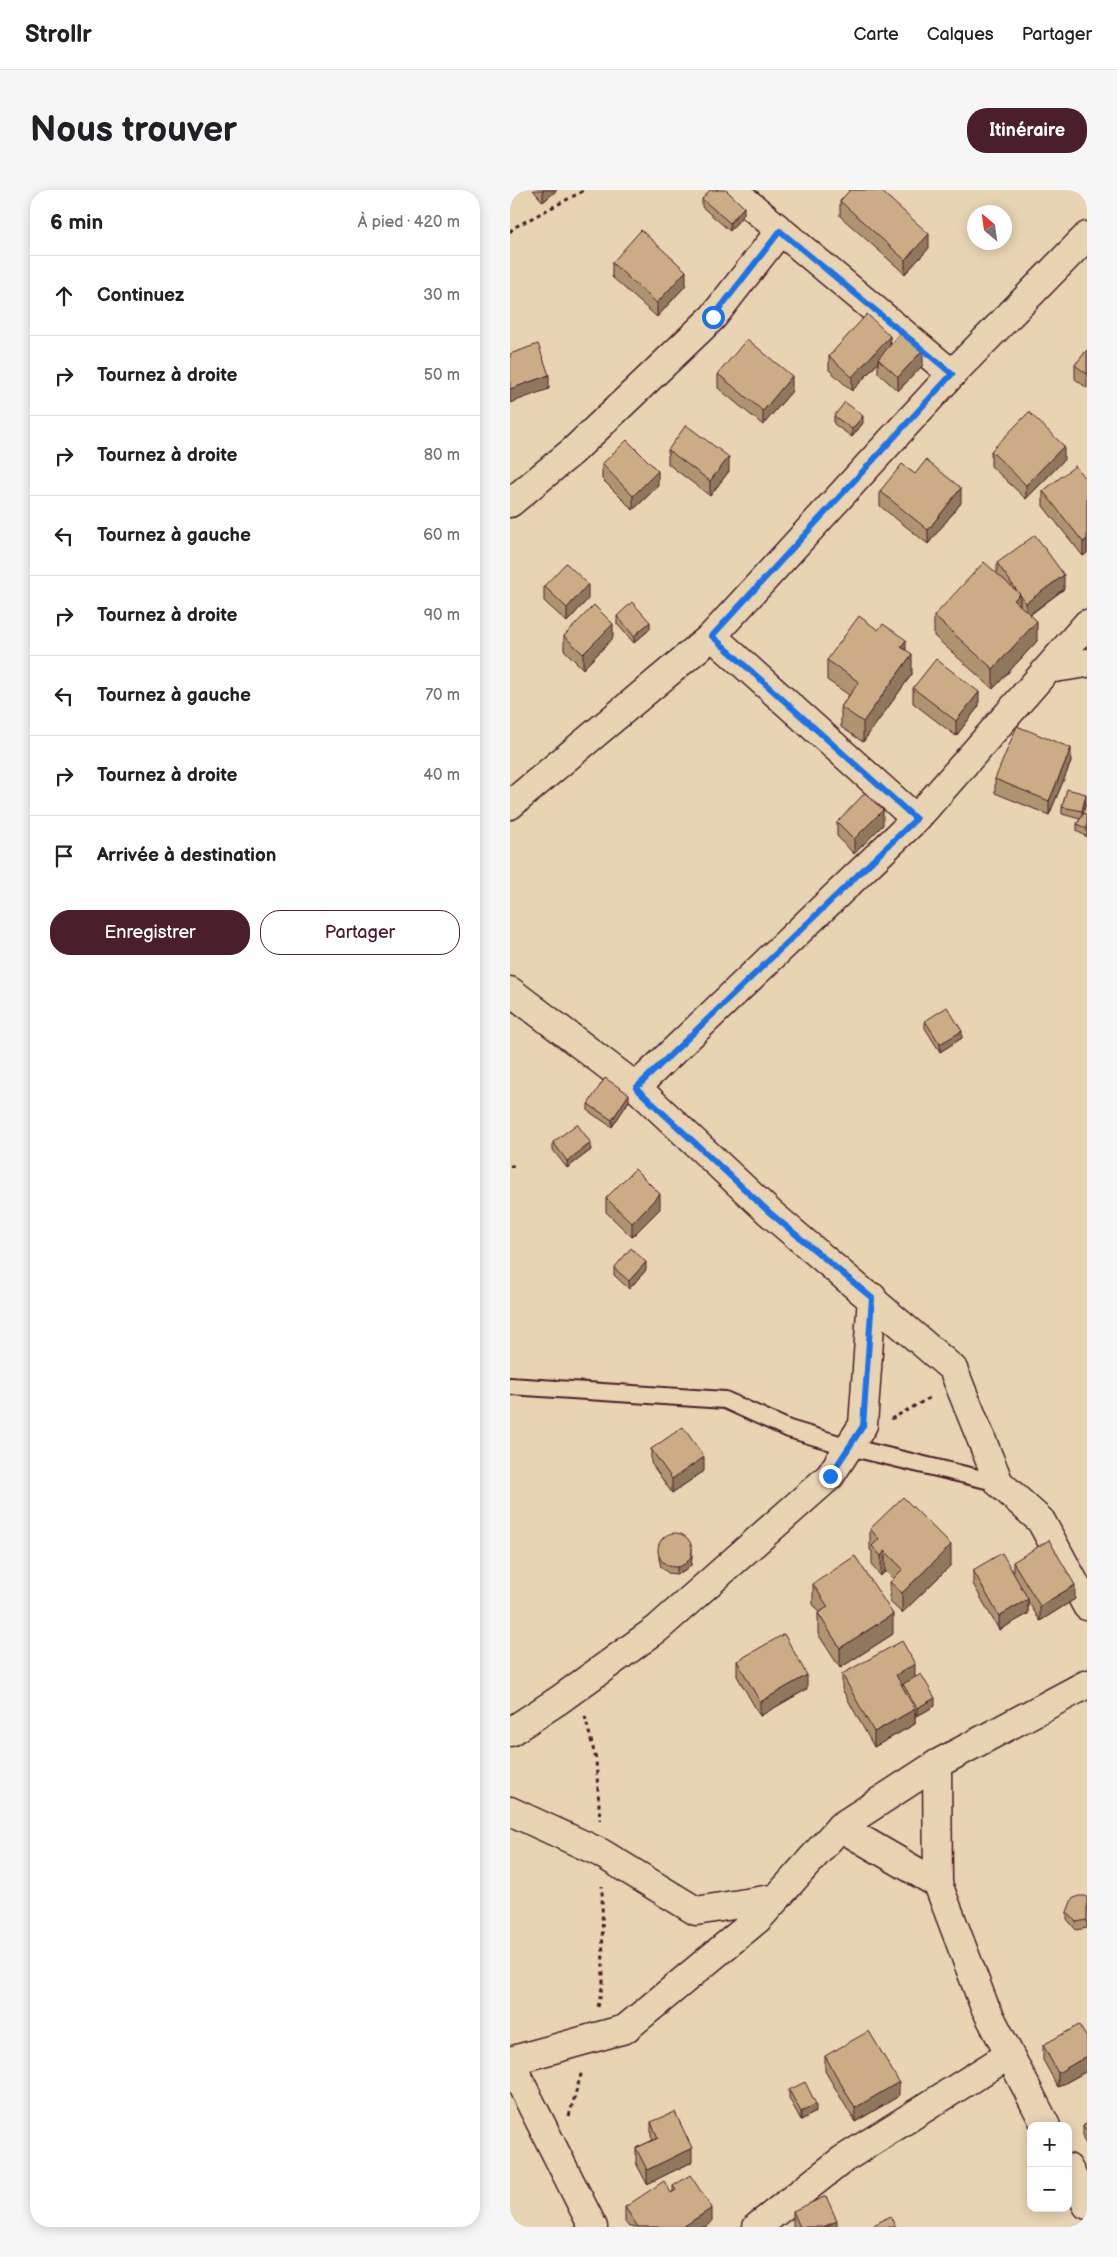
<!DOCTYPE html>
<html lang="fr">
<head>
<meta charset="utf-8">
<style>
  :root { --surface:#fff; --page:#f6f6f6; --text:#202124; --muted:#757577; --line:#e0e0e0; --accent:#4a1f2b }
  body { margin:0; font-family:"Balsamiq Sans",sans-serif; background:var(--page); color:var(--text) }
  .controls { position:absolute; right:15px; bottom:15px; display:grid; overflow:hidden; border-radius:10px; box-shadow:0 2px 12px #0003 }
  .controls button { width:45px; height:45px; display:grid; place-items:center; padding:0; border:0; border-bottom:1px solid var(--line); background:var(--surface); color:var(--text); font:25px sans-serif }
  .compass { position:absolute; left:457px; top:15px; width:45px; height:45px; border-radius:50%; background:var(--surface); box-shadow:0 2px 12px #0003; rotate:331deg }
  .stop { position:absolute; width:15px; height:15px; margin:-11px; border:4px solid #1a73e8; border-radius:50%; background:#fff }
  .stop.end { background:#1a73e8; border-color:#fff; box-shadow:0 1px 5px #0008 }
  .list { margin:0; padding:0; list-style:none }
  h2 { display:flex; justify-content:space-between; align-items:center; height:65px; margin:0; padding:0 20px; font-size:21px }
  h2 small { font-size:16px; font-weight:400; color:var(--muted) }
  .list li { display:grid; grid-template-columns:32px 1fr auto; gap:15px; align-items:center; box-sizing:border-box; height:80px; padding:0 20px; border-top:1px solid var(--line) }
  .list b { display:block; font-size:19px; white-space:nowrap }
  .list em { font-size:16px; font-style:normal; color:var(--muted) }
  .actions { display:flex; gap:10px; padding:15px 20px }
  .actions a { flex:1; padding:11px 0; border:1px solid var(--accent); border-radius:20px; text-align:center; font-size:18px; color:var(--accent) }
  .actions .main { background:var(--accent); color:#fff }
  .icon { flex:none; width:28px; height:28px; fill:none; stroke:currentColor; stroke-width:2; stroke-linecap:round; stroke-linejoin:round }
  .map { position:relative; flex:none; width:577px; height:2037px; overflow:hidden; border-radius:20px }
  header { display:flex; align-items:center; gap:30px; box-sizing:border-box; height:70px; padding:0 25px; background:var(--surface); border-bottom:1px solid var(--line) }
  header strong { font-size:24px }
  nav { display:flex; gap:28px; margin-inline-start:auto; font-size:18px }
  .intro { display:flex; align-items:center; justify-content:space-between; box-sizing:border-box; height:120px; padding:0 30px }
  h1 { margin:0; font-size:35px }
  .button { padding:12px 22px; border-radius:20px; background:var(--accent); color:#fff; font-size:18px; font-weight:700 }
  main { display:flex; gap:30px; padding:0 30px }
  aside { flex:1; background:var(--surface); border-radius:20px; box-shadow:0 2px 12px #0003 }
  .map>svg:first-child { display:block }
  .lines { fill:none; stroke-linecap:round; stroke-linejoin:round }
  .lane-casing { stroke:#4a1f2b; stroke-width:20 }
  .street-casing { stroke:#4a1f2b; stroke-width:31 }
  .path { stroke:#4a1f2b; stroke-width:3; stroke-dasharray:4 4; stroke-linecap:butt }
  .lane { stroke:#e8d3b2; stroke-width:16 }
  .street { stroke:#e8d3b2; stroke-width:28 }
  .wall { fill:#af9472; stroke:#4a1f2b }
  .shaded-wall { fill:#8f785d; stroke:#4a1f2b }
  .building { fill:#ccac85; stroke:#4a1f2b }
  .route { stroke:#1a73e8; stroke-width:6 }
</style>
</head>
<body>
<header>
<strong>Strollr</strong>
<nav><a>Carte</a><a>Calques</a><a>Partager</a></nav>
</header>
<div class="intro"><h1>Nous trouver</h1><a class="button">Itinéraire</a></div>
<main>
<aside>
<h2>6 min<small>À pied · 420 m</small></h2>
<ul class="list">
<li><svg class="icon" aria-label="ahead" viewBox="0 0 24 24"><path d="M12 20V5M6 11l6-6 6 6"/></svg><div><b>Continuez</b></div><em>30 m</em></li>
<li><svg class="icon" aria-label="right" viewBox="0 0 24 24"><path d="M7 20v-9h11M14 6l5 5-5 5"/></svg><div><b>Tournez à droite</b></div><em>50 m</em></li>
<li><svg class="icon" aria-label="right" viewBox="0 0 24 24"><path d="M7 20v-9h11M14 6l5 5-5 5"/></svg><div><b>Tournez à droite</b></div><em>80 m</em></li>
<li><svg class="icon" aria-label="left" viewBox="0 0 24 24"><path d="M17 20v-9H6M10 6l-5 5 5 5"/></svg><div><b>Tournez à gauche</b></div><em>60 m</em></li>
<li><svg class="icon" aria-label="right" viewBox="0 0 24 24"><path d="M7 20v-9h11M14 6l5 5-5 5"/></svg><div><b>Tournez à droite</b></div><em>90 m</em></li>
<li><svg class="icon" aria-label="left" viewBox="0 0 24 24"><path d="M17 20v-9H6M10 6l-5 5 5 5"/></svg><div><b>Tournez à gauche</b></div><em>70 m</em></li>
<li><svg class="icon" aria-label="right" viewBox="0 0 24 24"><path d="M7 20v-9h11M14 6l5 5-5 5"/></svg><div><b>Tournez à droite</b></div><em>40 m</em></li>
<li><svg class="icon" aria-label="arrive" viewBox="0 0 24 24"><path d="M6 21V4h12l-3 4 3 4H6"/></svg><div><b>Arrivée à destination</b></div></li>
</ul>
<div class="actions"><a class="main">Enregistrer</a><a>Partager</a></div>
</aside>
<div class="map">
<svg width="577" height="2037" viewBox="0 0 577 2037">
  <rect width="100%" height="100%" fill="#e8d3b2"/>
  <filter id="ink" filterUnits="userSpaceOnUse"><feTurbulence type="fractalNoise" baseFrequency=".02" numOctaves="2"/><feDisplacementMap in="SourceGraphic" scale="10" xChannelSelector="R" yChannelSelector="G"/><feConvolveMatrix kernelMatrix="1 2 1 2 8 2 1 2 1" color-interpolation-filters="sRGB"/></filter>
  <g filter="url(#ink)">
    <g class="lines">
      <g class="lane-casing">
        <path id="lane" d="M0 1196 215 1210 279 1239 339 1257 489 1293"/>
      </g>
      <g class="street-casing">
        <g id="street">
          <path d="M222 0 442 184"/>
          <path d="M0 313 63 261 203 127 270 41"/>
          <path d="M202 446 406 629"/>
          <path d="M538 479 577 473"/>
          <path d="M0 615 202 446 442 184 577 46"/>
          <path d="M0 801 126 897 259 1022 443 1179 489 1293 531 1331 577 1416"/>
          <path d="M126 897 406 629 577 434"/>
          <path d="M0 1542 49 1510 147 1439 320 1286 353 1235 362 1107"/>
          <path d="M427 1574 428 1694 474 1815 536 1936"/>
          <path d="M0 1621 91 1663 186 1721 267 1708"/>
          <path d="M330 1637 428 1694"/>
          <path d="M0 1871 115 1839 249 1728 330 1637 427 1574 577 1494"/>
          <path d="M0 1872 83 2037"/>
          <path d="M558 1978 577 2015"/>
          <path d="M247 2037 332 1970 499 1865"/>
        </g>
      </g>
      <g class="path">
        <path d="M0 42 3 38 75 0"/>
        <path d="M0 976H4"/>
        <path d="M381 1229 423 1206"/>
        <path d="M75 1526 86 1570 90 1630"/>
        <path d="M88 1817 93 1793 92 1696"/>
        <path d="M59 1926 72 1881"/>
      </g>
      <use href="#lane" class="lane"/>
      <use href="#street" class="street"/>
    </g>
    <g class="wall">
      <path d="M23 0H47L33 12Z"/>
      <path d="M192 9 234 24 220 41 192 17Z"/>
      <path d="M330 11 419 58 395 84 330 26Z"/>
      <path d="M102 73 176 95 147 127 102 87Z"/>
      <path d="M380 155 413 175 388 201 368 183V173L342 201 319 180V166Z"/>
      <path d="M577 160V198L565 189V175Z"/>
      <path d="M208 184 282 201 253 235 208 198Z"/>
      <path d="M324 226 353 233 342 247 324 234Z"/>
      <path d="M158 260 219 281 200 306 158 274Z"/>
      <path d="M481 261 554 270 516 309 481 276Z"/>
      <path d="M92 274 148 296 123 320 92 289Z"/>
      <path d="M405 284 451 313 418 354 370 316V301Z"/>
      <path d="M577 291V363L573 366 533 316V301Z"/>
      <path d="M487 373 554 399 520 425 527 451 483 499 424 446V426L487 384Z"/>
      <path d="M34 396 78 409 57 432 34 411Z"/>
      <path d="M107 426 140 439 124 453 107 434Z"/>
      <path d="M54 446 103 448 73 479 54 460Z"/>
      <path d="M396 460 402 484 353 552 331 537V517L339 505 317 490V470Z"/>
      <path d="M403 498 469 516 446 546 403 513Z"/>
      <path d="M561 572 539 625 485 603V589Z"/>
      <path d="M576 612 573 624 577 625V647L567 641V634L570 629 552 624V617Z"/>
      <path d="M327 632 373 635 344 664 327 646Z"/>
      <path d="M415 831 452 848 430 862 415 838Z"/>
      <path d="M119 911 102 937 78 921V914Z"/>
      <path d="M43 952 81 960 57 978 43 960Z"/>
      <path d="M96 1008 150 1019 122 1047 96 1022Z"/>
      <path d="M104 1078 136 1080 119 1099 104 1085Z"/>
      <path d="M141 1259 194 1281 162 1303 141 1273Z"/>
      <path d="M360 1339 441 1375 392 1423 380 1412V1392L383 1389 375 1381 371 1386 362 1376V1361L360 1360Z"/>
      <path d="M149 1361 182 1366 181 1375 175 1381 167 1384 158 1383 151 1377 149 1369Z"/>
      <path d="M503 1372 565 1409 530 1431 518 1411V1424L489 1440 463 1394V1380L503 1383Z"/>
      <path d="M303 1394 383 1444 330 1478 308 1444V1423H309L303 1414Z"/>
      <path d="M227 1471 297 1499 250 1526 227 1486Z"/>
      <path d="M332 1484 405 1488 425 1516 407 1526 405 1522V1534L364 1557 332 1499Z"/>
      <path d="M577 1707V1738L566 1740 557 1729V1722Z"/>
      <path d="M577 1848V1881L548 1897 533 1870V1855Z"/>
      <path d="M315 1866 389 1906 345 1932 315 1881Z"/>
      <path d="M279 1900 306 1922 291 1930 279 1908Z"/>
      <path d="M141 1932 182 1972 137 1994 126 1973V1958L143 1950 141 1947Z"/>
      <path d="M577 1933V1956L573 1949V1935Z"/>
      <path d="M163 1996 202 2032 195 2037H119L115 2032V2017L161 2003 163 2001Z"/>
      <path d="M283 2021 327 2037H283Z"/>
    </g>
    <g class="shaded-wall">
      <path d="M33 0H47L33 12Z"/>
      <path d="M234 17V24L220 41V33Z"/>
      <path d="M419 44V58L395 84V70Z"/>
      <path d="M176 81V95L147 127V113Z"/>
      <path d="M380 146V160L368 169V173L342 201V187Z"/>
      <path d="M413 160V175L388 201V187Z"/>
      <path d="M39 185V199L0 213V199Z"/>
      <path d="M282 186V201L253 235V221Z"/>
      <path d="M353 226V233L342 247V239Z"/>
      <path d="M554 256V270L516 309V295Z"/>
      <path d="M219 267V281L200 306V291Z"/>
      <path d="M148 281V296L123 320V306Z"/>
      <path d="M451 298V313L418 354V340Z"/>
      <path d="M577 349V363L573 366V352Z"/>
      <path d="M554 385V399L516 427V413Z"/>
      <path d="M78 394V409L57 432V418Z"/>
      <path d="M510 404V424L504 410Z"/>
      <path d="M527 431V451L483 499V479Z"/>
      <path d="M140 432V439L124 453V446Z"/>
      <path d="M103 434V448L73 479V464Z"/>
      <path d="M396 450V470L391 457Z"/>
      <path d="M402 464V484L353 552V532Z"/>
      <path d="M469 502V516L446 546V531Z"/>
      <path d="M561 558V572L539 625V611Z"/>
      <path d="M576 604V612L572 629V621Z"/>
      <path d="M373 620V635L344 664V649Z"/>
      <path d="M452 841V848L430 862V854Z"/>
      <path d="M119 904V911L102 937V930Z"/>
      <path d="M81 953V960L57 978V971Z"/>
      <path d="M150 1004V1019L122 1047V1033Z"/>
      <path d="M136 1072V1080L119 1099V1091Z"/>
      <path d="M194 1267V1281L162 1303V1289Z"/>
      <path d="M441 1355V1375L392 1423V1403Z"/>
      <path d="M182 1358V1366L181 1375 175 1381 167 1384V1376Z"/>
      <path d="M375 1361V1381L371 1386V1366Z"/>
      <path d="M565 1395V1409L530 1431V1416Z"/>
      <path d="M518 1409V1424L489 1440V1426Z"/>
      <path d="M383 1424V1444L330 1478V1458Z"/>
      <path d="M405 1474V1489L386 1499V1485Z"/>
      <path d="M297 1485V1499L250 1526V1512Z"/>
      <path d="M425 1508V1516L407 1526V1518Z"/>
      <path d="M405 1519V1534L364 1557V1542Z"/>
      <path d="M577 1866V1881L548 1897V1883Z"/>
      <path d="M389 1892V1906L345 1932V1918Z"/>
      <path d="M306 1914V1922L291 1930V1922Z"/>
      <path d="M182 1958V1972L137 1994V1980Z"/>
      <path d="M202 2018V2032L195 2037H173Z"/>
      <path d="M327 2031V2037H313Z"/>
    </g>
    <g class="building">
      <path d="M200 0H216L234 17 220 33 192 9Z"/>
      <path d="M340 0H370L419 44 395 70 330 11Z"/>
      <path d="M131 40 176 81 147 113 102 73Z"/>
      <path d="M357 124 380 146 342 187 319 166Z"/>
      <path d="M392 142 413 160 388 187 368 169Z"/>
      <path d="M237 149 282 186 253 221 208 184Z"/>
      <path d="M28 154 39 185 0 199V164Z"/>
      <path d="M577 160V184L565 175Z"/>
      <path d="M335 212 353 226 342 239 324 226Z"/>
      <path d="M519 222 554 256 516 295 481 261Z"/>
      <path d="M176 235 219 267 200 291 158 260Z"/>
      <path d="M117 250 148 281 123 306 92 274Z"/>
      <path d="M416 270 451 298 418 340 370 301 392 274 405 284Z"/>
      <path d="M565 276 577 291V349L573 352 533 301Z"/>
      <path d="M525 345 554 385 516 413 487 373Z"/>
      <path d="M474 372 510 404 504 410 527 431 483 479 424 426Z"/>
      <path d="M56 373 78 394 57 418 34 396Z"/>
      <path d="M122 412 140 432 124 446 107 426Z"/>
      <path d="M84 415 103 434 73 464 54 446Z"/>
      <path d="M349 426 368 440 373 434 396 450 391 457 402 464 353 532 331 517 349 492 317 470Z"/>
      <path d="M426 469 469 502 446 531 403 498Z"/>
      <path d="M507 536 561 558 539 611 485 589Z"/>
      <path d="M557 599 576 604 572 621 552 617Z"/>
      <path d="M355 603 373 620 344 649 327 632Z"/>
      <path d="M574 623 577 625V639L567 634Z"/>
      <path d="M437 817 452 841 430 854 415 831Z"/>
      <path d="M95 888 119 904 102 930 78 914Z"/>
      <path d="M67 934 81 953 57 971 43 952Z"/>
      <path d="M125 979 150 1004 122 1033 96 1008Z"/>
      <path d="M121 1058 136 1072 119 1091 104 1078Z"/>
      <path d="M173 1237 194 1267 162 1289 141 1259Z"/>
      <path d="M393 1307 441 1355 392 1403 380 1392 393 1379 375 1361 371 1366 362 1356 369 1349 360 1339Z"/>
      <circle cx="165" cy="1360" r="17"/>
      <path d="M539 1350 565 1395 530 1416 503 1372Z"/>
      <path d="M492 1363 518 1409 489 1426 463 1380Z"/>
      <path d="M345 1366 383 1424 330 1458 308 1423 318 1417 303 1394Z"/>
      <path d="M274 1444 297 1485 250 1512 227 1471Z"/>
      <path d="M392 1451 405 1474 386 1485 405 1519 364 1542 332 1484Z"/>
      <path d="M411 1484 425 1508 407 1518 393 1494Z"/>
      <path d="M569 1706H575L577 1707V1730L566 1732 557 1722 562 1709Z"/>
      <path d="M569 1835 577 1848V1866L548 1883 533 1855Z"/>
      <path d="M359 1841 389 1892 345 1918 315 1866Z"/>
      <path d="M295 1892 306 1914 291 1922 279 1900Z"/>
      <path d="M165 1922 182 1958 137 1980 126 1958 148 1948 141 1932Z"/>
      <path d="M577 1933V1942L573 1935Z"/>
      <path d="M180 1985 202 2018 173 2037H128L115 2017 154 1991 161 2003 166 2000 163 1996Z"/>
      <path d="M316 2006 327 2031 313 2037H290L283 2021Z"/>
      <path d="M380 2026 386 2037H365L364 2035Z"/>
    </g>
  </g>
  <g class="lines" filter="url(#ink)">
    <path class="route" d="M203 127 270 41 442 184 202 446 406 629 126 898 259 1022 362 1108 353 1236 320 1286"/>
  </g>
</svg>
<div class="controls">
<button>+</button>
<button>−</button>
</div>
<svg class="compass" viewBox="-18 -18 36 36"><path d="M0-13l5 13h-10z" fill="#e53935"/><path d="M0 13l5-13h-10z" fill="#757577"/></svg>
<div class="stop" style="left:203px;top:127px"></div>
<div class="stop end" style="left:320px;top:1286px"></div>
</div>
</main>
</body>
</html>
